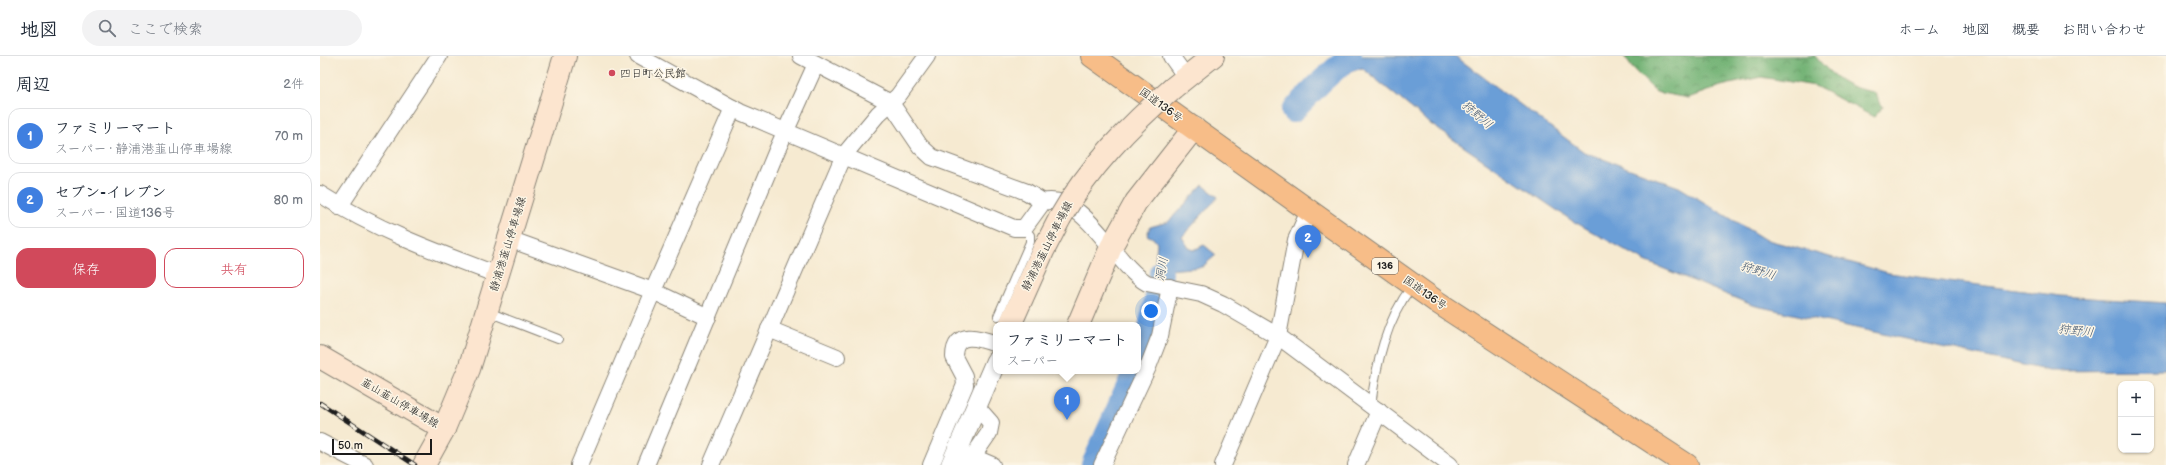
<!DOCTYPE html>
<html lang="ja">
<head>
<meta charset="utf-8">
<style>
  :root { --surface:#fff; --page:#f2f2f3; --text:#1f2937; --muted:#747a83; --line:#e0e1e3; --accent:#d1495b }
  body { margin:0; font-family:"Balsamiq Sans","Klee One",sans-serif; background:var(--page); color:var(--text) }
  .controls { position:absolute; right:12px; bottom:12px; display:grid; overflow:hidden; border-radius:8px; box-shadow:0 1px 3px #0004 }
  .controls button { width:36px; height:36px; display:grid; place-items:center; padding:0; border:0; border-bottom:1px solid var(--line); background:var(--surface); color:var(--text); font:20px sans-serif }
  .scale { position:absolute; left:12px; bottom:10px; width:100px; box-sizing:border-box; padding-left:4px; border:2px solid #1c1c1c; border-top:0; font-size:11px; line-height:14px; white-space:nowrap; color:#1c1c1c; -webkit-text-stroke:3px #fcf5e5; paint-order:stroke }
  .you { position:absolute; left:831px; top:255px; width:14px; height:14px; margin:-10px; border:3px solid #fff; border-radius:50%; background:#1a73e8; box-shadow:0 0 0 6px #1a73e833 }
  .badge { display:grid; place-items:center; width:26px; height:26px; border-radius:50%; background:var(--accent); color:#fff; font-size:13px; font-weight:700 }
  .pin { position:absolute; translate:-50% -33px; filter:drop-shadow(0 1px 2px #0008) }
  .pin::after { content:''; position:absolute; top:21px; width:14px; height:12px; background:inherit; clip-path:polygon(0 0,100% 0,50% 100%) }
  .popup { position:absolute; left:673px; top:266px; width:148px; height:52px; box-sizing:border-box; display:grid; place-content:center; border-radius:8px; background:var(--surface); filter:drop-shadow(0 1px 3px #0005); font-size:13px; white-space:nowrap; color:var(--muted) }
  .popup b { font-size:15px; color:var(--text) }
  .popup::after { content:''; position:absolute; left:50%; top:100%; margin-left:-8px; border:8px solid transparent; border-top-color:var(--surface) }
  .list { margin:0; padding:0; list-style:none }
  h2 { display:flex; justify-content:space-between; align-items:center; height:52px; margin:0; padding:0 16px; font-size:17px }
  h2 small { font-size:13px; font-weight:400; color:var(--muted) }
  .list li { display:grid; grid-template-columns:26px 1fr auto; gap:12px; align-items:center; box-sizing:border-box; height:56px; margin:0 8px 8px; padding:0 8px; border:1px solid var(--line); border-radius:12px }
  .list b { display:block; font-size:15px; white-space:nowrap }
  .list p { margin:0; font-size:13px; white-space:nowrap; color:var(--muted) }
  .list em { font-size:13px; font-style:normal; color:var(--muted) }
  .actions { display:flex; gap:8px; padding:12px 16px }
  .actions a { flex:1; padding:9px 0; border:1px solid var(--accent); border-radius:12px; text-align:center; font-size:14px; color:var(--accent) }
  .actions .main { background:var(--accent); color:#fff }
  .icon { flex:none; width:22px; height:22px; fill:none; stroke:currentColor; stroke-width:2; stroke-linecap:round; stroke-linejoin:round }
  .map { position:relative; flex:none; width:1846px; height:409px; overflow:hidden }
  header { display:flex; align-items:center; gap:24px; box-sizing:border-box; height:56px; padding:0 20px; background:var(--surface); border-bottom:1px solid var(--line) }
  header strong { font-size:19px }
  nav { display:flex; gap:22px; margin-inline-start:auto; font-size:14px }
  .search { width:280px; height:36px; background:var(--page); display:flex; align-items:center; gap:10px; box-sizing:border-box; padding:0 14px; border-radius:22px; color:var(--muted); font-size:15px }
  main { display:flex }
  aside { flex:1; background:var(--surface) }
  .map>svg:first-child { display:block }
  .forest { fill:url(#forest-crowns); stroke:#476748 }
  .water { fill:#6b9ed7; stroke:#445d7a }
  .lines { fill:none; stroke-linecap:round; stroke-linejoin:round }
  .river { stroke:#6b9ed7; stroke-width:24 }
  .service-casing { stroke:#898376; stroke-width:10 }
  .minor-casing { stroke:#898376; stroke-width:18 }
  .tertiary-casing { stroke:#898376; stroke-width:22 }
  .secondary-casing { stroke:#898376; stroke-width:24 }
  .trunk-casing { stroke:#898376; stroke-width:24 }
  .service { stroke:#fff; stroke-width:8 }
  .minor { stroke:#fff; stroke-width:16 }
  .tertiary { stroke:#fff; stroke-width:20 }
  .secondary { stroke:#fce5cf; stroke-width:22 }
  .trunk { stroke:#f7bd88; stroke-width:22 }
  .rail-casing { stroke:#1c1c1c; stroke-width:4.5 }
  .rail { stroke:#fcf5e5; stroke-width:3; stroke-dasharray:9; stroke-linecap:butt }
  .secondary-bridge-casing { stroke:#898376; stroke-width:24; stroke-linecap:butt }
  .secondary-bridge { stroke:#fce5cf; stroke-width:22 }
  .poi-dot { fill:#d1495b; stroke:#fcf5e5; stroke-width:1.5 }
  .labels { text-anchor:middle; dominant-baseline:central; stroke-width:3; stroke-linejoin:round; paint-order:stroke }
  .shield { fill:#fcf5e5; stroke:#5f5d58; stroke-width:1 }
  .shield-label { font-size:10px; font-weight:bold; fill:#1c1c1c }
  .poi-label { font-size:11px; fill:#1c1c1c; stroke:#fcf5e5; text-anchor:start }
  .street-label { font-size:11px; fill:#1c1c1c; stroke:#fcf5e5 }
  .water-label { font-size:12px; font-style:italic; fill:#405670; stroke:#fcf5e5 }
</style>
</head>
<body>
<header>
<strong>地図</strong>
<div class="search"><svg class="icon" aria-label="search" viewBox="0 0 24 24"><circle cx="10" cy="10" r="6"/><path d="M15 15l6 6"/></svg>ここで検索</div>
<nav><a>ホーム</a><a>地図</a><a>概要</a><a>お問い合わせ</a></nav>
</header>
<main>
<aside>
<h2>周辺<small>2件</small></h2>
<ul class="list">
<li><span class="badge" style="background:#3f7fe0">1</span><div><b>ファミリーマート</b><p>スーパー · 静浦港韮山停車場線</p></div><em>70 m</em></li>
<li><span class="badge" style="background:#3f7fe0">2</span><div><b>セブン-イレブン</b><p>スーパー · 国道136号</p></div><em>80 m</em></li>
</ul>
<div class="actions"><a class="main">保存</a><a>共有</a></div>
</aside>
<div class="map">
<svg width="1846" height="409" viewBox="0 0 1846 409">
  <defs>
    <pattern id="forest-crowns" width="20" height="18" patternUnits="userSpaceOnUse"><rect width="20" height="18" fill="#72b274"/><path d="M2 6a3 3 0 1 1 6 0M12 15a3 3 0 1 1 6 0" fill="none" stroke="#5d905e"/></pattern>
  </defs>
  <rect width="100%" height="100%" fill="#fcf5e5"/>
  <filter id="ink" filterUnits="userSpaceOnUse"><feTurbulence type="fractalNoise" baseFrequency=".025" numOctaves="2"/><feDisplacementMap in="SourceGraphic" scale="8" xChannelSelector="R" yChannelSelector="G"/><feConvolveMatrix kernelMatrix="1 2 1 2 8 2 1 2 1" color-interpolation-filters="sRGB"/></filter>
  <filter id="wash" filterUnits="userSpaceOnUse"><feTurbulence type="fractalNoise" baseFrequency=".012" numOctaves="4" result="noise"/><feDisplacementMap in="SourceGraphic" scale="16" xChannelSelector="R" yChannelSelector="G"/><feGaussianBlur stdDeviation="0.9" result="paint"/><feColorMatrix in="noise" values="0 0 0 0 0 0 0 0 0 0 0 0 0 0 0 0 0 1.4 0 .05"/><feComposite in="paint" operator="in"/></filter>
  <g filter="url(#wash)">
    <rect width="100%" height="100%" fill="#f6ead1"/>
    <path class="forest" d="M1304 0H1495C1514 22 1525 31 1554 36L1563 51 1554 61 1495 30 1441 21 1401 30 1368 42 1336 36 1313 13Z"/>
    <g class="water">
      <path d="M1020 0H1135L1264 96 1359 131 1444 183 1569 217 1741 240 1846 247V314L1730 315 1432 249 1325 205 1251 164 1112 69 1042 12 1019 20 1012 13Z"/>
      <path d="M883 129 898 141 862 181 869 192 874 194 884 189 896 199 882 211 849 214 844 222 841 249 831 247 837 187 833 182 827 179 830 171 848 166Z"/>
    </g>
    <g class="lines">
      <g class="river">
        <path d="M973 55 1002 25 1030 0"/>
        <path d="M818 307C830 278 836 248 841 217"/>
        <path d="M773 409 815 315"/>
      </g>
    </g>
  </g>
  <g filter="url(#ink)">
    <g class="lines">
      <g class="service-casing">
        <g id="service">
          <path d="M168 256 238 283"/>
          <path d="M678 260 710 186V179L704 172"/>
          <path d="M1051 350C1056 308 1066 264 1092 230"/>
        </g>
      </g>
      <g class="minor-casing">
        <g id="minor">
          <path d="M318 0 420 56 694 172H704L723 146C765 136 795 210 827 227L881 238 903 248 958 280 1130 409"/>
          <path d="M481 0 571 47 600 90 612 101 707 136 723 146"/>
          <path d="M851 0 866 21"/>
          <path d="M0 138C56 174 116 196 178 219"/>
          <path d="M19 151 119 0"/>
          <path d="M189 183 333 235 388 261"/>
          <path d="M449 273 517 301"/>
          <path d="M0 386 45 409"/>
          <path d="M651 400 672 409"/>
          <path d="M259 409 333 235 413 52"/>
          <path d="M326 409 457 94 496 8"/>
          <path d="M391 409 524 99 558 58 578 40 607 0"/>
          <path d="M611 409 645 329 644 320 634 301C634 273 660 282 676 288"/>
          <path d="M647 409 669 377 671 367 656 350"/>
          <path d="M782 409 828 311 840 280 850 231"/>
          <path d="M903 409 958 280 976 184 989 155"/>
          <path d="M1036 409 1059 355"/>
        </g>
      </g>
      <g class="tertiary-casing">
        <path id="tertiary" d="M631 409 676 305"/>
      </g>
      <g class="secondary-casing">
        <g id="secondary">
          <path d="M853 32 893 0"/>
          <path d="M690 269 723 195 740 162"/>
          <path d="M758 269 791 191 816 146 874 72"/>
          <path d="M0 301 124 373 104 409"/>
          <path d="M124 373 149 313 245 0"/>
        </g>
      </g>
      <g class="trunk-casing">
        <path id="trunk" d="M772 0 1117 246 1367 409"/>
      </g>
      <use href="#service" class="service"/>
      <use href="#minor" class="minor"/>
      <use href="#tertiary" class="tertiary"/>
      <use href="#secondary" class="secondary"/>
      <use href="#trunk" class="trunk"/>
      <g class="rail-casing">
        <path id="rail" d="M0 347 95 409"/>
      </g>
      <use href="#rail" class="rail"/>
      <g class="secondary-bridge-casing">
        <path id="secondary-bridge" d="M740 162C769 111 809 70 853 32"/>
      </g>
      <use href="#secondary-bridge" class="secondary-bridge"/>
    </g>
  </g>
  <circle class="poi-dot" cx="292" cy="17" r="4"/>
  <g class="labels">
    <rect class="shield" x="1052" y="202" width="26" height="16" rx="3"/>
    <g class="shield-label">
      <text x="1065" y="210">136</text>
    </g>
    <g class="poi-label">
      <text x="300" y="17">四日町公民館</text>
    </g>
    <g class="street-label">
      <text transform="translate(841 49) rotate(36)">国道136号</text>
      <text transform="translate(188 188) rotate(-73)">静浦港韮山停車場線</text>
      <text transform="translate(727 190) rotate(-63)">静浦港韮山停車場線</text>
      <text transform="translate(1105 237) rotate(35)">国道136号</text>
      <text transform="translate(80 347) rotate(30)">韮山韮山停車場線</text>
    </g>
    <g class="water-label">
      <text transform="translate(1157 59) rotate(40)">狩野川</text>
      <text transform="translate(842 213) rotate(-80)">洞川</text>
      <text transform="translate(1438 215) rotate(17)">狩野川</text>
      <text transform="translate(1756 275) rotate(6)">狩野川</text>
    </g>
  </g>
</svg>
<div class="controls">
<button>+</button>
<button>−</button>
</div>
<div class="scale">50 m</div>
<div class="you"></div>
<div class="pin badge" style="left:747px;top:364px;background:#3f7fe0">1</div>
<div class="popup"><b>ファミリーマート</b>スーパー</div>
<div class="pin badge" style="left:988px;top:202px;background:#3f7fe0">2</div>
</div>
</main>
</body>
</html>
